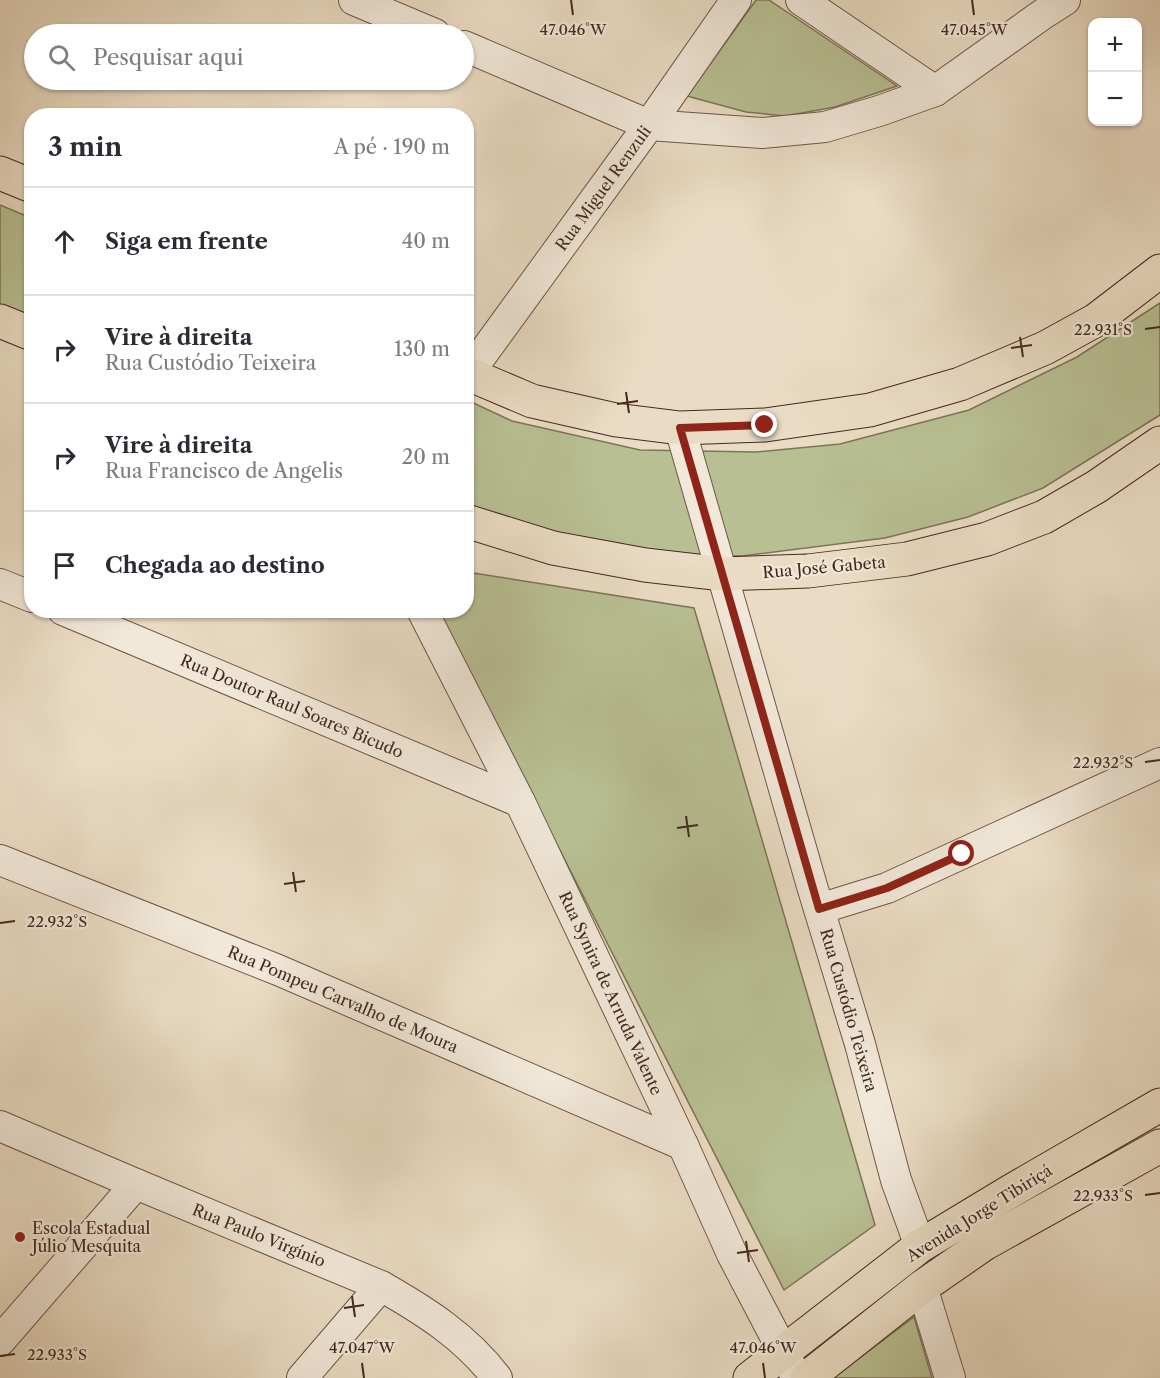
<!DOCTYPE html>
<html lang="pt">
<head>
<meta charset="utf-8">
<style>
  :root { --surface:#fff; --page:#f7f7f7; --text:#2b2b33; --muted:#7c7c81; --line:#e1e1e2 }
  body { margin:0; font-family:"Libre Caslon Text",serif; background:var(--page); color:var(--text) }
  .controls { position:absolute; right:18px; top:18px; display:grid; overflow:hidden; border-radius:12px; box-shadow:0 2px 4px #0004 }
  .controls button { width:54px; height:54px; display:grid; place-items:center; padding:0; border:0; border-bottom:2px solid var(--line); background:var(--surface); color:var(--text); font:30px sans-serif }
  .stop { position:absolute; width:18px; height:18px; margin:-14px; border:4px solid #8f2418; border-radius:50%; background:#fff }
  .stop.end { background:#8f2418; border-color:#fff; box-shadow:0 2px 6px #0008 }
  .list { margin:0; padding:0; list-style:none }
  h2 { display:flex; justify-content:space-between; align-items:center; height:78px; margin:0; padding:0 24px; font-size:26px }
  h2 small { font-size:20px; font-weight:400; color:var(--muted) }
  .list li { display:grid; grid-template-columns:39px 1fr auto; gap:18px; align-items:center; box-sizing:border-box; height:108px; padding:0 24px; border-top:2px solid var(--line) }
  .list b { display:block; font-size:22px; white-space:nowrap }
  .list p { margin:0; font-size:20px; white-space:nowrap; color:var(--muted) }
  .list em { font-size:20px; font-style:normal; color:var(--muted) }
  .icon { flex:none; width:33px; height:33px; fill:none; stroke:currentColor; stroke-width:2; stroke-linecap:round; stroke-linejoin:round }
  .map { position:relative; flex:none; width:1160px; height:1378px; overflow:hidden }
  .search { position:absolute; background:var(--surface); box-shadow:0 2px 4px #0004; left:24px; top:24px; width:450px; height:66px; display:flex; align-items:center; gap:15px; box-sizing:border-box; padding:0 21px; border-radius:33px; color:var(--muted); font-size:22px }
  .panel { position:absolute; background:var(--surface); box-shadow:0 2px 4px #0004; left:24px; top:108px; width:450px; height:510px; border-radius:24px }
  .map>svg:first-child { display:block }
  .green { fill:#b8c093; stroke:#7e7458; stroke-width:1.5 }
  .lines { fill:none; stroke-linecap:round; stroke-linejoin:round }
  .minor-casing { stroke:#6e5648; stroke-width:32 }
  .major-casing { stroke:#44291e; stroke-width:35 }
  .minor { stroke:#f1e8d9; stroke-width:30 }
  .major { stroke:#eadcc4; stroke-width:33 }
  .route { stroke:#8f2418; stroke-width:8 }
  .ticks { fill:none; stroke:#44291e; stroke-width:2 }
  .poi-dot { fill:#8f2418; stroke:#f1e8d9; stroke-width:2 }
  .labels { text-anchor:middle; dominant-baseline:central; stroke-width:4.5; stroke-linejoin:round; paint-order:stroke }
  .street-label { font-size:16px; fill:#44291e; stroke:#f1e8d9 }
  .poi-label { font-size:16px; fill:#44291e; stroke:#f1e8d9; text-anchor:start }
  .ticks-label { font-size:15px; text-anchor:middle; fill:#44291e; stroke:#f1e8d9; stroke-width:4.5; stroke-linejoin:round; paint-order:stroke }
</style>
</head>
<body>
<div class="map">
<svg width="1160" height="1378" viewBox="0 0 1160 1378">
  <rect width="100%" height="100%" fill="#eadcc4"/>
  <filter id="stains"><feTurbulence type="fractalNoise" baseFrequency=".00333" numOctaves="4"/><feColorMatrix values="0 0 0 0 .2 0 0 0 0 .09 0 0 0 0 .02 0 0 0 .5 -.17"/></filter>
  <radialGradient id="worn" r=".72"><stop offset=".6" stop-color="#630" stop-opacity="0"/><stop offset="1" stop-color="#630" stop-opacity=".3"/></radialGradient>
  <g class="green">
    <path d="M756 0H769L897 86 835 107 785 116 746 112 687 96Z"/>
    <path d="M0 205 31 218V323L0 310Z"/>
    <path d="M1160 303V415L1043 488 968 517 885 538 742 556 626 555 467 517V400L512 421 640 450 756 452 840 444 969 410 1077 357Z"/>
    <path d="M467 572 694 608 875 1225 784 1290 438 611 466 610Z"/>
    <path d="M914 1317 932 1378H833Z"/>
  </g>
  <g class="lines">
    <g class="minor-casing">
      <g id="minor">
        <path d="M354 0 435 34"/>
        <path d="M801 0 935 91"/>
        <path d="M464 46 649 125 762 133 825 127 879 111 935 91 1043 14 1065 0"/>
        <path d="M468 374 649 125 736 0"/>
        <path d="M680 428 812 886 860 1044 896 1180 920 1246"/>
        <path d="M0 584 32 597"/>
        <path d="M63 610 520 802"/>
        <path d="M422 610 520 802 683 1145 732 1254 797 1378"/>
        <path d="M0 860 278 970 683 1145"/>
        <path d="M819 909 887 888 1160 763"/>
        <path d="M0 1126 136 1184 381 1286C425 1311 466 1337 497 1378"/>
        <path d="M922 1287 950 1378"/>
        <path d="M0 1341 136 1184"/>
        <path d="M302 1378 381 1286"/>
      </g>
    </g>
    <g class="major-casing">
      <g id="major">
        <path d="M0 173 32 186"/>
        <path d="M0 321 32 334"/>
        <path d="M466 373 532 401 616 420 680 428 765 425 870 410 960 384 1045 348 1096 320 1160 271"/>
        <path d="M466 521 553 548 645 565 723 574 808 571 907 559 987 539 1044 517 1096 487 1160 443"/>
        <path d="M750 1378 920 1246 1011 1191 1160 1105"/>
        <path d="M807 1378 922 1287 984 1244 1160 1146"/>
      </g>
    </g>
    <use href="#minor" class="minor"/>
    <use href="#major" class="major"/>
  </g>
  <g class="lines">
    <path class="route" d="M765 425 680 428 819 909 887 888 962 854"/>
  </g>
  <path class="ticks" d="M571 0 573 15M972 0 974 15M1145 329 1160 327M1020 337 1023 357M1011 348 1032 345M626 392 629 413M617 404 638 401M1145 762 1160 760M686 816 689 837M677 828 698 825M293 872 296 892M284 884 305 881M0 923 15 921M1145 1195 1160 1193M746 1241 749 1262M737 1253 758 1250M352 1296 355 1317M344 1308 364 1305M0 1356 15 1354M362 1363 364 1378M763 1363 765 1378"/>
  <circle class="poi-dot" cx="20" cy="1237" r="6"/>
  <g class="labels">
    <g class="street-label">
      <text transform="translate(603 188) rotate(-54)">Rua Miguel Renzuli</text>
      <text transform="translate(824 567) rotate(-5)">Rua José Gabeta</text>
      <text transform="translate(292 706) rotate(23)">Rua Doutor Raul Soares Bicudo</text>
      <text transform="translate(611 993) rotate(65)">Rua Synira de Arruda Valente</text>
      <text transform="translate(343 999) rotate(23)">Rua Pompeu Carvalho de Moura</text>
      <text transform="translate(849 1010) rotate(74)">Rua Custódio Teixeira</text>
      <text transform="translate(979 1213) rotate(-32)">Avenida Jorge Tibiriçá</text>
      <text transform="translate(259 1235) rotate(22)">Rua Paulo Virgínio</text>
    </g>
    <g class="poi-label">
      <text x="32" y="1228">Escola Estadual<tspan x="32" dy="18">Júlio Mesquita</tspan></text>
    </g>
  </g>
  <g class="ticks-label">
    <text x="573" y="35">47.046°W</text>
    <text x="974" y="35">47.045°W</text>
    <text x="1103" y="335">22.931°S</text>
    <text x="1103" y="768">22.932°S</text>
    <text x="57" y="927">22.932°S</text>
    <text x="1103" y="1201">22.933°S</text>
    <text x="362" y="1353">47.047°W</text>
    <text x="763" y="1353">47.046°W</text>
    <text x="57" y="1360">22.933°S</text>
  </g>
  <rect width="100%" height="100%" filter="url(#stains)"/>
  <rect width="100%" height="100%" fill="url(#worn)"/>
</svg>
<div class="controls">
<button>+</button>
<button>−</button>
</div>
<div class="stop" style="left:962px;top:854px"></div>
<div class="stop end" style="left:765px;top:425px"></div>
<div class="search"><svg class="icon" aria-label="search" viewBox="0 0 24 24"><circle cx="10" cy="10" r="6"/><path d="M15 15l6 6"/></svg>Pesquisar aqui</div>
<section class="panel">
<h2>3 min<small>A pé · 190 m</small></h2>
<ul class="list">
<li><svg class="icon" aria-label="ahead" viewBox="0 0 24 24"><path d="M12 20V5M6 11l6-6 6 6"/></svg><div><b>Siga em frente</b></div><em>40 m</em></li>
<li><svg class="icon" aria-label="right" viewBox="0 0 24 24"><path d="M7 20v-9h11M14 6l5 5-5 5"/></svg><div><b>Vire à direita</b><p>Rua Custódio Teixeira</p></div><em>130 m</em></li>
<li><svg class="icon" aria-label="right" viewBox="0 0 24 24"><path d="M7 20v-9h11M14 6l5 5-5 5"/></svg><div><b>Vire à direita</b><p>Rua Francisco de Angelis</p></div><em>20 m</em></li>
<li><svg class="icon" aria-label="arrive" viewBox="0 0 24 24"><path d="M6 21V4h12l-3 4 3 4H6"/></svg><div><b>Chegada ao destino</b></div></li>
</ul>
</section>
</div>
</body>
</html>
